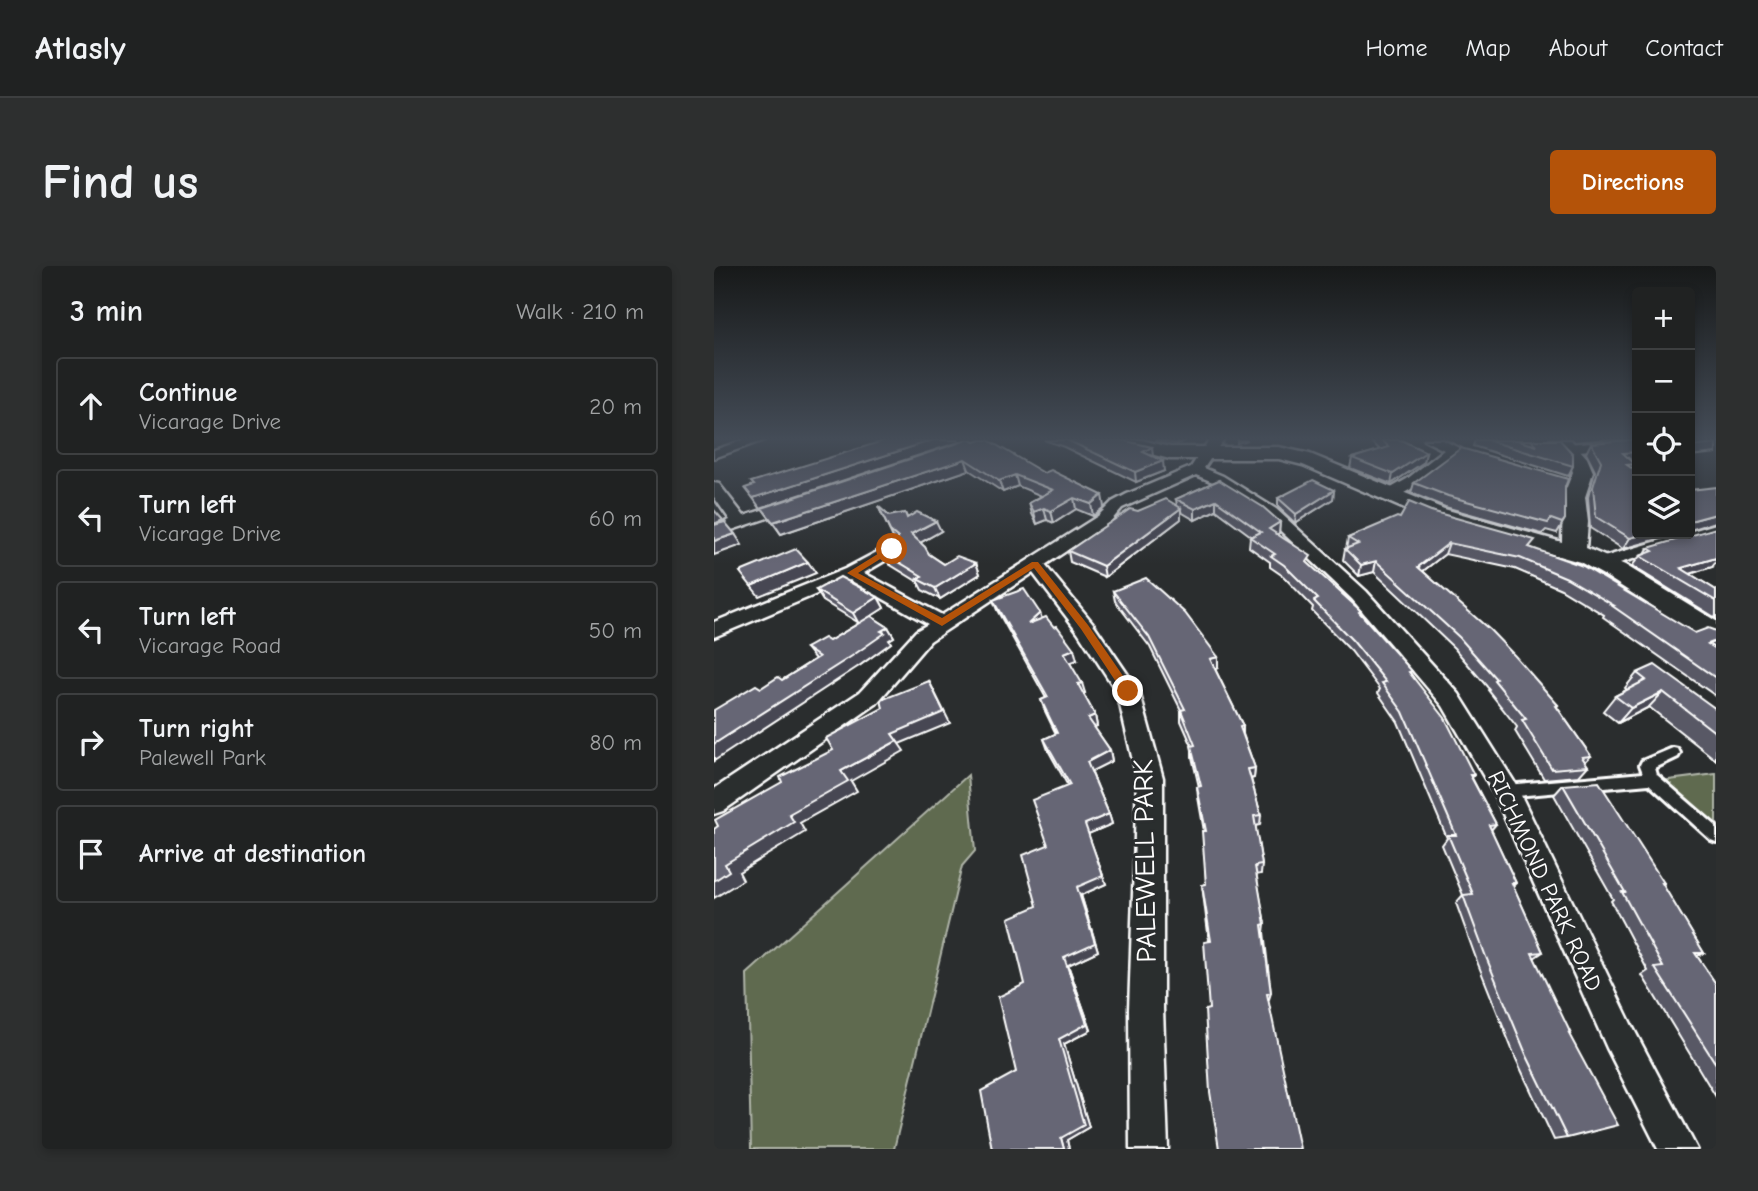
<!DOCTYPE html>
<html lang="en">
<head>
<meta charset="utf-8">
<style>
  :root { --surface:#202222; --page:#2d2f2f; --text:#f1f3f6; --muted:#a2a4a5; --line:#3d3f40; --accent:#b45309 }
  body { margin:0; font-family:"Comic Neue",sans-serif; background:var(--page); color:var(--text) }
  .controls { position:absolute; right:21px; top:21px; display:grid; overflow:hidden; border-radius:7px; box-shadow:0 4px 10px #0003 }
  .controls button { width:63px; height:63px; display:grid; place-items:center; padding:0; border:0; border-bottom:2px solid var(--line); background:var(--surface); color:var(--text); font:35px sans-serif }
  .stop { position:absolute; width:21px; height:21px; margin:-16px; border:5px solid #b45309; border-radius:50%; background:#fff }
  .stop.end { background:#b45309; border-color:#fff; box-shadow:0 2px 7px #0008 }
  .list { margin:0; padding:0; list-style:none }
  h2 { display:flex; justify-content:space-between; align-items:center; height:91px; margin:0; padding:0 28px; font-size:30px }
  h2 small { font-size:23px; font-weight:400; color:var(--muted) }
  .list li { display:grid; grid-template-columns:46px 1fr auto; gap:21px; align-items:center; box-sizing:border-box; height:98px; margin:0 14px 14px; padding:0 14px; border:2px solid var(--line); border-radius:7px }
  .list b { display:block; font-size:26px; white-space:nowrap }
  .list p { margin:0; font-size:23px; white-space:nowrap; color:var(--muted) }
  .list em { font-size:23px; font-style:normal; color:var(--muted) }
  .icon { flex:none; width:38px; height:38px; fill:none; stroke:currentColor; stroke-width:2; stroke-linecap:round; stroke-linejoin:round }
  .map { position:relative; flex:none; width:1002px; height:883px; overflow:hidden; border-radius:7px }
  header { display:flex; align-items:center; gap:42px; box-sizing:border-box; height:98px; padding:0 35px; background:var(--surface); border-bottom:2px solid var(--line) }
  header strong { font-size:33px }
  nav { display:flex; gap:38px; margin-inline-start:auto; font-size:24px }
  .intro { display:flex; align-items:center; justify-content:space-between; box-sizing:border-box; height:168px; padding:0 42px }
  h1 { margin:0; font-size:49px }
  .button { padding:18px 32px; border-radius:7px; background:var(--accent); color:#fff; font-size:24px; font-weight:700 }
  main { display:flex; gap:42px; padding:0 42px }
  aside { flex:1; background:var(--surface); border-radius:7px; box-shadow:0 4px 10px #0003 }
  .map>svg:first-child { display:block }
  .green { fill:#5f6a50; stroke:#afb4a8; stroke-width:2 }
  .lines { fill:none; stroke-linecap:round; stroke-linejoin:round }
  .lane-casing { stroke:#fff; stroke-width:6 }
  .street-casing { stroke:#fff; stroke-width:5 }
  .secondary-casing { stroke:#fff; stroke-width:5 }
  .lane { fill:#2a2d2e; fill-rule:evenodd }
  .street { fill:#2a2d2e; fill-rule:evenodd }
  .secondary { fill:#2a2d2e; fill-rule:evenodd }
  .wall { fill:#585865; stroke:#fff; stroke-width:2 }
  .shaded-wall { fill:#474752; stroke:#fff; stroke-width:2 }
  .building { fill:#666675; stroke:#fff; stroke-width:2 }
  .route { fill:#b45309 }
  .labels { text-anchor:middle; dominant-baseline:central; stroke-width:6; stroke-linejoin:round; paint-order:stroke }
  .street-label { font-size:23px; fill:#fff; stroke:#2a2d2e }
  .near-street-label { font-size:28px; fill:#fff; stroke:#2a2d2e }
</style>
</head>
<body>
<header>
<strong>Atlasly</strong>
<nav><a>Home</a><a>Map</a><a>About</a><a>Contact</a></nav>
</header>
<div class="intro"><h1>Find us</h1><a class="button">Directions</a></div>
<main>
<aside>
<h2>3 min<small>Walk · 210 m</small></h2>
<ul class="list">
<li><svg class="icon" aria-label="ahead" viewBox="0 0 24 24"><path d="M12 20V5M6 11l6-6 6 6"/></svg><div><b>Continue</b><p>Vicarage Drive</p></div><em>20 m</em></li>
<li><svg class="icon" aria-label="left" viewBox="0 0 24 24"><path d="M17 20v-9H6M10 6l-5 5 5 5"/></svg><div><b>Turn left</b><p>Vicarage Drive</p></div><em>60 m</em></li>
<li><svg class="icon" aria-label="left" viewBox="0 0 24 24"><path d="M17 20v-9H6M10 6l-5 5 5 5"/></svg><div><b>Turn left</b><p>Vicarage Road</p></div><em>50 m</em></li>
<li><svg class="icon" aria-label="right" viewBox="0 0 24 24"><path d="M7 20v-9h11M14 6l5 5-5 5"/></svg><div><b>Turn right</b><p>Palewell Park</p></div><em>80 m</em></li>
<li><svg class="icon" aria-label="arrive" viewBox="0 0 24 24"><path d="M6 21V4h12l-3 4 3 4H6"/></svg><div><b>Arrive at destination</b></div></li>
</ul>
</aside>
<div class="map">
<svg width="1002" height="883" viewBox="0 0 1002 883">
  <rect width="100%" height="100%" fill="#2a2d2e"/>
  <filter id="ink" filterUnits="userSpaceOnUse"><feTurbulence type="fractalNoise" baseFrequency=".0143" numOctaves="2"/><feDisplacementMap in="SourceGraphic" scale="14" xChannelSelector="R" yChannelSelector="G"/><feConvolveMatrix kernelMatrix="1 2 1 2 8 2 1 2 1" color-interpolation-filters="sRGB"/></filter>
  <g filter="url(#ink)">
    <g class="green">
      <path d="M1002 508V561L947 515Z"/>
      <path d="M254 509 261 585 248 600 180 883H37L33 708Z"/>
    </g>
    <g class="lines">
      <g class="lane-casing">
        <path id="lane" d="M959 482 964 483 966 487 964 491 941 502 943 509 1002 560V576L997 574 935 518 792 531 787 529 785 525 787 521 792 519 929 507 926 499 928 495Z"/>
      </g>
      <g class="street-casing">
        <g id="street">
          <path d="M30 174H50L0 192V184Z"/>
          <path d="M495 174H509L490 202 509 210 562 243 652 325 745 428 801 517 917 758 983 883H944L893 782 781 530 729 440 638 333 550 249 499 216 482 209 408 242 396 256 331 299 378 356 425 425 449 512V743L454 883H416L415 743 423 512 403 426 364 366 319 307 216 375 162 438 9 545 0 548V523L146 426 202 365 214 358 136 314 0 371V356L131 303 178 278 184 279 187 283 184 287 150 307 228 349 384 250 398 236 413 228 477 201Z"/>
          <path d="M710 174H729L747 183C734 197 688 236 670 232L667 229 670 226 693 213 730 184Z"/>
          <path d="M900 174H923V180L853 186 846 182 853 178Z"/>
          <path d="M0 217 5 218 30 250 81 233 89 238 86 241 0 270V260L16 254 0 231Z"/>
          <path d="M1002 258V268L889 302 880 297 883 293Z"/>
        </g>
      </g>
      <g class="secondary-casing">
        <path id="secondary" d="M395 174H428L456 181H565L596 188 730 243 848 276 849 231 859 206 856 197 836 174H857L873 192 879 206 871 231 874 256 872 282 911 299 1002 355V378L992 375 893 311 866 296 714 253 589 199 565 193H456L398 178Z"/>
      </g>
      <use href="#lane" class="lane"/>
      <use href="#street" class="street"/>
      <use href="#secondary" class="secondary"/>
    </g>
    <g class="wall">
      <path d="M253 174 390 241 379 250 362 243 340 257 333 254 323 258 318 248 315 237 328 230 304 220 289 226 255 204 67 268 48 242Z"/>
      <path d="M330 174H408L438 190 450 205 422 216 350 181Z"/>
      <path d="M441 174H472L463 178Z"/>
      <path d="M656 174H687L712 186 710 196 677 218 636 202 638 192 666 184Z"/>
      <path d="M761 174H846L859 200 854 210 759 180Z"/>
      <path d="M923 174V195L919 196V203L923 268 909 283 876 262 874 231 881 205 872 187 877 177Z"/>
      <path d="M976 174H1002V187L976 190Z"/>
      <path d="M505 214 566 256 565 267 563 268 646 348 697 408 760 509 758 512 782 558 777 564 802 617 799 620 829 686 820 692 855 769 853 872 840 874 802 793 764 698 742 637 749 629 728 579 733 572 684 456 664 427 666 423 637 385 598 345 599 341 569 310 556 301V296L535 281 536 271 537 270 502 244 481 254 467 246V253L391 311 356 296 354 285 424 245 463 240 462 233Z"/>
      <path d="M700 217 851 221V253L843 267 832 264 828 268 731 241 697 227Z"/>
      <path d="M620 224 619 233 581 257 564 241V232Z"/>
      <path d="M164 240 175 250 191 247 193 251 227 265 206 277 215 288 230 298 262 297 266 308 226 333 208 324 204 316 175 298 170 287 183 280 184 278 181 276Z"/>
      <path d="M717 245 817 282 1002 383V430L889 351 890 349 847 323 801 303 731 288 709 305 844 439 843 441 877 490 871 496 874 500 865 510 830 513 801 465 803 461 774 424 775 423 740 382 660 306 645 310 629 294 631 283H632L634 272 686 252Z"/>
      <path d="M934 282 998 301 976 308 1002 324V352L918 300 926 290 931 288Z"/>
      <path d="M102 324 164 331 170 342 157 350 174 361 180 371 175 374 177 377 145 400 47 422 68 414 101 393 92 382 115 375 145 357 109 335Z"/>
      <path d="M399 325 504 402 501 403 529 460V468L541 502 540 512 537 513 547 549 546 559 541 560 548 599 547 608 542 609 551 658 550 666 557 727 555 733 495 743V675L488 619 492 618 490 565 484 531 483 521H485L478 491V480L467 455V444L436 381 401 335Z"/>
      <path d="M279 334 326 347 328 353 363 394 356 397 371 427 369 428 381 449 383 460 380 461 396 484 398 495 377 505 395 548 398 558 374 568 392 618 367 629 384 685 354 699 377 764 350 778 375 861 353 874 355 883H278L302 806 311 718 334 579 354 520 334 484 330 473 342 468 331 445 327 434 332 432 283 344Z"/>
      <path d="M923 407 1002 443V494L935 441 904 457 889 445 901 430 913 424 911 422Z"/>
      <path d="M849 519 950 617 948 618 990 687 983 690 1002 718V831L928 709 934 705 897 635 899 633 840 529Z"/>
    </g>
    <g class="shaded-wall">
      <path d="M219 174H244L245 176 46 242 39 232Z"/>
      <path d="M463 174H472L463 178Z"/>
      <path d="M523 174H534L523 177Z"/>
      <path d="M438 181 439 191 429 186Z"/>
      <path d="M712 186 710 196 677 218 679 208Z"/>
      <path d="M251 193 255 204 67 268 59 256Z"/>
      <path d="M449 195 450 205 422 216 421 206Z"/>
      <path d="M301 209 304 220 289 226 285 215Z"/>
      <path d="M620 224 619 233 581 257 582 248Z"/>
      <path d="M388 229 390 241 379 250 377 238Z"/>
      <path d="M360 232 362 243 340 257 337 245Z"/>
      <path d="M502 234V244L481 254V243Z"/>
      <path d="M330 242 333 254 323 258 320 246Z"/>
      <path d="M467 242V253L391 311 389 300Z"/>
      <path d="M0 244 9 254 0 258Z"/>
      <path d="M1002 248V256L976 264V255Z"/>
      <path d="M222 255 227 265 202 279 197 268Z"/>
      <path d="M566 256 565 267 555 273V263Z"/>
      <path d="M21 268 28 279 0 289V275Z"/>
      <path d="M931 268H962L909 283 916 272Z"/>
      <path d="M735 277 731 288 700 312 704 301Z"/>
      <path d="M1002 292V296L998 301 963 312 967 302Z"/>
      <path d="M662 295 660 306 645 310 647 299Z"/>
      <path d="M94 296 102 307 45 330 37 320Z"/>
      <path d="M262 297 266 308 226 333 221 322Z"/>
      <path d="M164 331 170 342 145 358 139 347Z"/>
      <path d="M326 347 329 358H314Z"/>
      <path d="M174 361 180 371 175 374 177 377 145 400 0 495V478Z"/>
      <path d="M1002 375V383L994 378Z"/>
      <path d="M360 383 363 394 353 398 350 387Z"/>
      <path d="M504 391V402L496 404V393Z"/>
      <path d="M215 415 236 457 185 478 178 468Z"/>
      <path d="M368 417 371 427 367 429 364 418Z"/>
      <path d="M949 426 935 441 904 457 917 442Z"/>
      <path d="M381 449 383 460 377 462 374 452Z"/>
      <path d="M183 475 190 485 137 515 143 525 86 557 91 566 25 606 29 614 0 632V615L11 598 75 548 127 505Z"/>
      <path d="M396 484 398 495 376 506 373 496Z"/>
      <path d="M541 502 540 512 534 513V503Z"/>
      <path d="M395 548 398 558 374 568 392 618 367 629 384 685 354 699 377 764 350 778 375 861 353 874 355 883H350L347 872 345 773 350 691 371 558Z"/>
    </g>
    <g class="building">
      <path d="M172 174H219L39 232 31 222 40 219 37 216Z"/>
      <path d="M253 174H257L261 176 267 174H274L330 207 337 204 388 229 377 238 360 232 337 245 330 242 320 246 315 237 339 224 301 209 285 215 251 193 59 256 48 242Z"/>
      <path d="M353 174H408L438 181 429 186 449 195 421 206Z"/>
      <path d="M668 174H687L712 186 679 208 638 192 675 181Z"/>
      <path d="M773 174H803L823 180 817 174H846L859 188V200Z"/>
      <path d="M915 174H923V186L909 187 921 198 913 199 923 206V268H931L916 272 882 251 879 221 887 195 877 177Z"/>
      <path d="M976 174H1002V178L976 181Z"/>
      <path d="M747 182 854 213 851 221V253L848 257 837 253 834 257 734 230 700 217Z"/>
      <path d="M505 214 549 241 566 256 555 263 597 290 593 296 647 345 645 346 698 405 695 406 731 452 760 509H756L782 558 775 559 802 617H798L829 686 818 687 857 768H855L904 859 853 872 812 788 772 691 749 629 759 628 734 569H742L689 446 668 417 672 416 639 375 600 335 604 333 570 299 557 290 561 288 536 271 547 266 502 234 481 243 462 233Z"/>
      <path d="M599 214 620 224 582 248 564 232Z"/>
      <path d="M1002 221V248L976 255V224Z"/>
      <path d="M452 233 467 242 389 300 354 285 416 243 424 245Z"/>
      <path d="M695 236 717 245 821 274 815 281 869 300 981 367 994 362 1002 365V375L994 378 1002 383V412L897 339H899L853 312 806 292 735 277 704 301 776 364 801 390 844 439 842 440 877 490 868 491 874 500 838 503 808 454 812 453 780 414 782 413 745 371 662 295 647 299 631 283 644 278 634 272 683 251 686 252Z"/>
      <path d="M164 240 175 250 191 247 193 252 203 246 222 255 197 268 211 281 215 288 230 298 243 290 262 297 221 322 203 313 208 310 170 287 183 280 184 272 176 265Z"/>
      <path d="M11 256 21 268 0 275V259Z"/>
      <path d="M1002 262V292L967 302 1002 324V335L926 290 939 285 934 282Z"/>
      <path d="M82 283 94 296 37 320 26 306Z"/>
      <path d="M126 311 164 331 139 347 102 324Z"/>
      <path d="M432 312 471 347 504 391 496 393 529 460 526 461 541 502 534 503 547 549 540 550 548 599 541 600 551 658 548 659 557 727 553 728 586 883H505L496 826 491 744 495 743 490 676 497 675 488 619 492 618 488 565H492L483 521 487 520 477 480 481 479 467 444 471 443 435 371 399 325Z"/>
      <path d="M310 323 326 347 314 358 332 351 340 361 343 360 360 383 350 387 368 417 364 418 381 449 374 452 396 484 373 496 395 548 371 558 389 610 363 621 381 677 350 691 373 758 345 773 370 859 347 872 350 883H278L267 825 302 806 284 731 311 718 295 652 323 640 309 589 334 579 318 534 356 519 330 473 343 467 327 434 334 431 279 334Z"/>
      <path d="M157 350 174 361 167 365 171 367 138 390 0 478V444L42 419 47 422 64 411 68 414 105 391 92 382 110 372 115 375Z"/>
      <path d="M941 399 1002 443V467L949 426 917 442 901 430 932 414 923 407Z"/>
      <path d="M215 415 230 446 178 468 183 475 127 505 134 515 75 548 80 556 11 598 15 605 0 615V563L4 560 1 554 68 516 66 511 119 484 112 472 169 442 167 434Z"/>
      <path d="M885 516 950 617H948L990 687H981L1002 718V798L941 702 949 701 908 626H911L849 519Z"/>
    </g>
  </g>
  <linearGradient id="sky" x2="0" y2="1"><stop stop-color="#171919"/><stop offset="0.58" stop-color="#444c57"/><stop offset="1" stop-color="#444c57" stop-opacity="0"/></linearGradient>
  <rect width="1002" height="298" fill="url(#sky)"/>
  <path class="route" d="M175 281 182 283 144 307 228 352 318 296H324L374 359 418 423V428H410L367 363 320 302 228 360 133 307Z"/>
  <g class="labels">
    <g class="street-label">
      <text transform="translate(831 615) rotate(65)">RICHMOND PARK ROAD</text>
    </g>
    <g class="near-street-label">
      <text transform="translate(431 595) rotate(-91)">PALEWELL PARK</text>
    </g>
  </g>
</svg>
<div class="controls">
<button>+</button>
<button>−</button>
<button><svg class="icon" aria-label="locate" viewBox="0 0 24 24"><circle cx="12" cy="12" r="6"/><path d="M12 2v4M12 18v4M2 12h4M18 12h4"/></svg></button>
<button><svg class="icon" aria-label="layers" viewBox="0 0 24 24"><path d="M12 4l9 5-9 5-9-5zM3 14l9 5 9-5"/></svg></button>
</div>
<div class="stop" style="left:178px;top:283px"></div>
<div class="stop end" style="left:414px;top:425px"></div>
</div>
</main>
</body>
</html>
